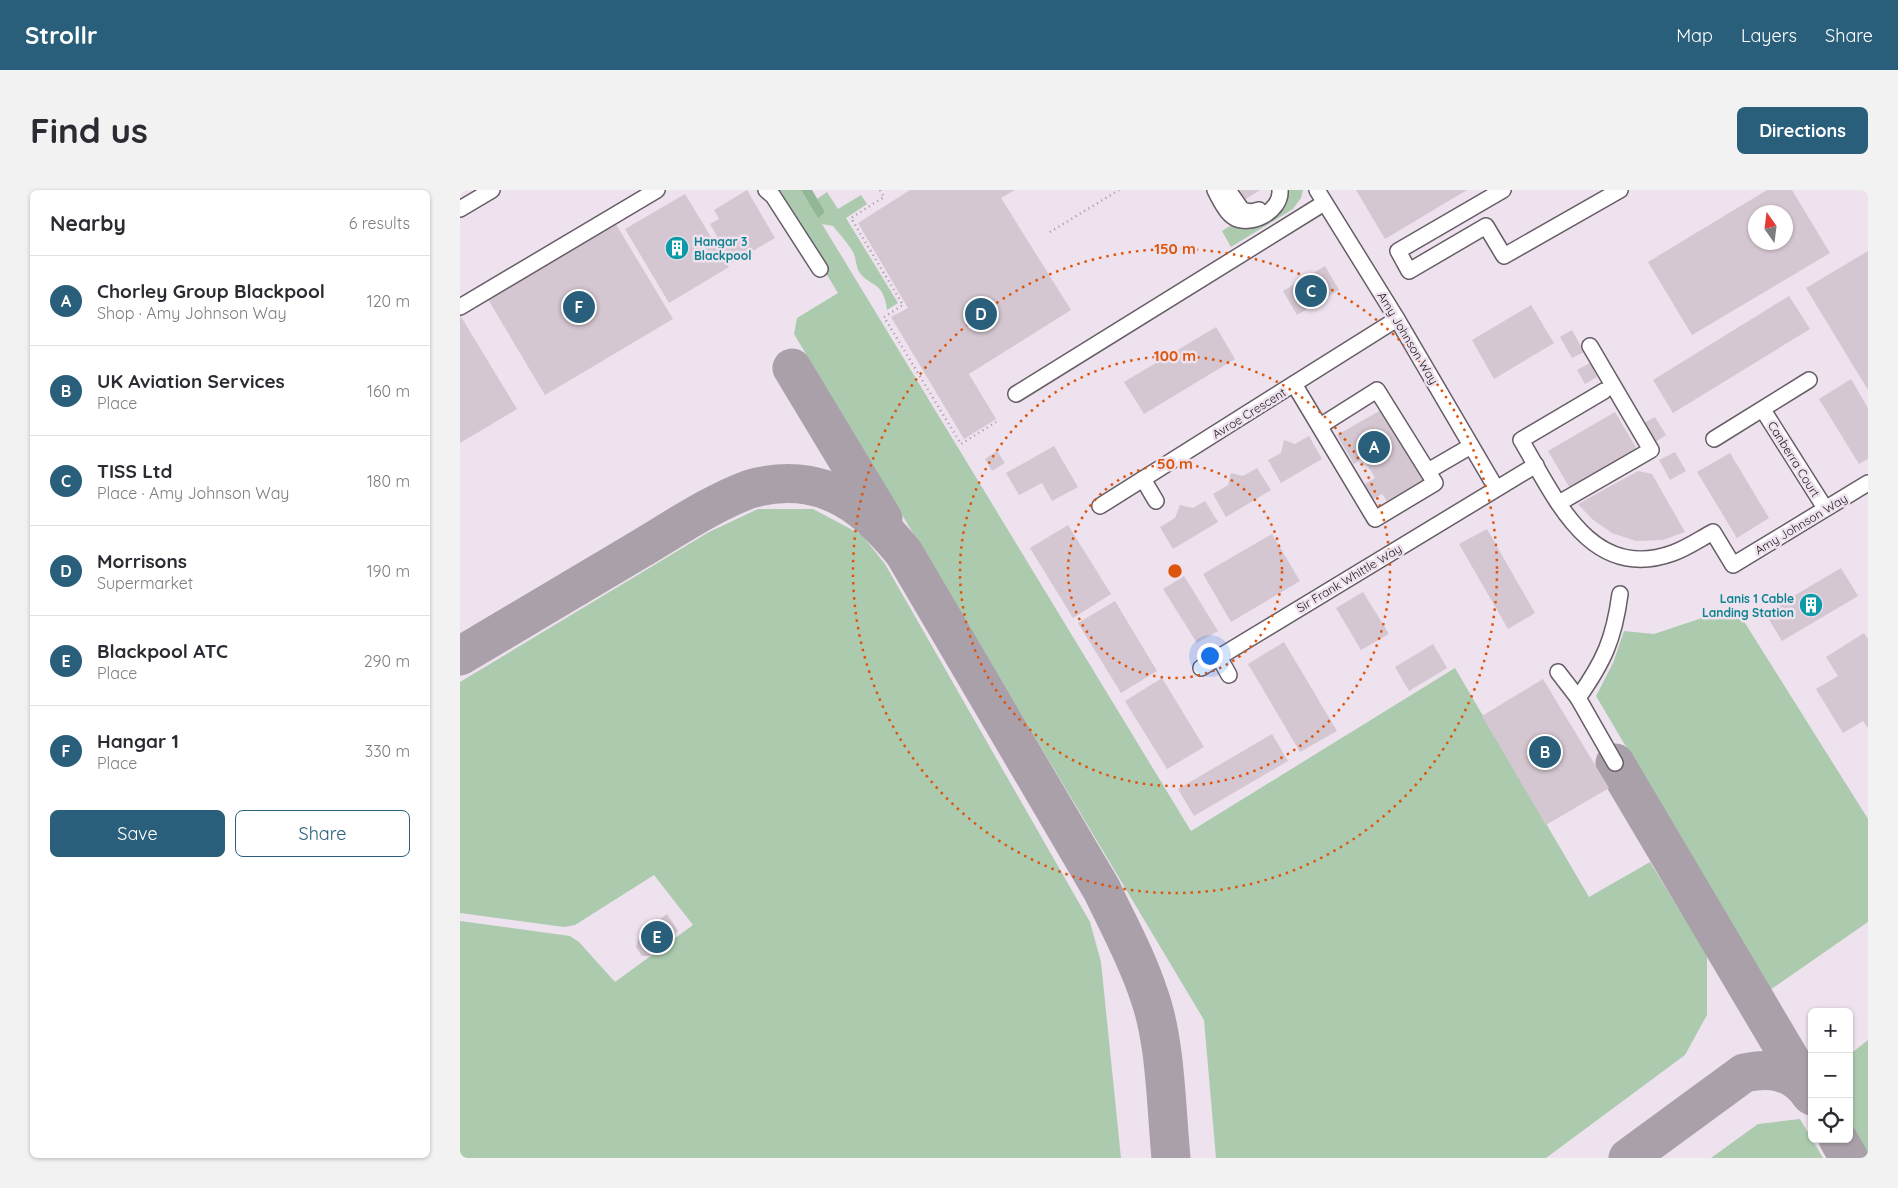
<!DOCTYPE html>
<html lang="en">
<head>
<meta charset="utf-8">
<style>
  :root { --surface:#fff; --page:#f2f2f3; --text:#2b2b33; --muted:#7c7c81; --line:#e1e1e2; --accent:#2a5f7b }
  body { margin:0; font-family:Quicksand,sans-serif; background:var(--page); color:var(--text) }
  .controls { position:absolute; right:15px; bottom:15px; display:grid; overflow:hidden; border-radius:8px; box-shadow:0 1px 4px #0004 }
  .controls button { width:45px; height:45px; display:grid; place-items:center; padding:0; border:0; border-bottom:1px solid var(--line); background:var(--surface); color:var(--text); font:25px sans-serif }
  .compass { position:absolute; left:1288px; top:15px; width:45px; height:45px; border-radius:50%; background:var(--surface); box-shadow:0 1px 4px #0004; rotate:346deg }
  .you { position:absolute; left:749px; top:465px; width:18px; height:18px; margin:-12px; border:4px solid #fff; border-radius:50%; background:#1a73e8; box-shadow:0 0 0 8px #1a73e833 }
  .badge { display:grid; place-items:center; width:32px; height:32px; border-radius:50%; background:var(--accent); color:#fff; font-size:16px; font-weight:700 }
  .pin { position:absolute; translate:-50% -50%; border:2px solid #fff; box-shadow:0 1px 5px #0006 }
  .list { margin:0; padding:0; list-style:none }
  h2 { display:flex; justify-content:space-between; align-items:center; height:65px; margin:0; padding:0 20px; font-size:21px }
  h2 small { font-size:16px; font-weight:400; color:var(--muted) }
  .list li { display:grid; grid-template-columns:32px 1fr auto; gap:15px; align-items:center; box-sizing:border-box; height:90px; padding:0 20px; border-top:1px solid var(--line) }
  .list b { display:block; font-size:19px; white-space:nowrap }
  .list p { margin:0; font-size:16px; white-space:nowrap; color:var(--muted) }
  .list em { font-size:16px; font-style:normal; color:var(--muted) }
  .actions { display:flex; gap:10px; padding:15px 20px }
  .actions a { flex:1; padding:11px 0; border:1px solid var(--accent); border-radius:8px; text-align:center; font-size:18px; color:var(--accent) }
  .actions .main { background:var(--accent); color:#fff }
  .icon { flex:none; width:28px; height:28px; fill:none; stroke:currentColor; stroke-width:2; stroke-linecap:round; stroke-linejoin:round }
  .map { position:relative; flex:none; width:1408px; height:968px; overflow:hidden; border-radius:8px }
  header { display:flex; align-items:center; gap:30px; box-sizing:border-box; height:70px; padding:0 25px; background:var(--accent); color:#fff }
  header strong { font-size:24px }
  nav { display:flex; gap:28px; margin-inline-start:auto; font-size:18px }
  .intro { display:flex; align-items:center; justify-content:space-between; box-sizing:border-box; height:120px; padding:0 30px }
  h1 { margin:0; font-size:35px }
  .button { padding:12px 22px; border-radius:8px; background:var(--accent); color:#fff; font-size:18px; font-weight:700 }
  main { display:flex; gap:30px; padding:0 30px }
  aside { flex:1; background:var(--surface); border-radius:8px; box-shadow:0 1px 4px #0004 }
  .map>svg:first-child { display:block }
  .green { fill:#accbae }
  .forest { fill:#93b696 }
  .lines { fill:none; stroke-linecap:round; stroke-linejoin:round }
  .taxiway { stroke:#aaa0aa; stroke-width:39 }
  .building { fill:#d5c7d1; fill-rule:evenodd }
  .minor-casing { stroke:#675d67; stroke-width:18 }
  .path { stroke:#a198a1; stroke-width:2.5; stroke-dasharray:1 4; stroke-linecap:butt }
  .minor { stroke:#fff; stroke-width:15 }
  .ring { fill:none; stroke:#de560d; stroke-width:2.5; stroke-dasharray:2.5 5 }
  .labels { text-anchor:middle; dominant-baseline:central; stroke-width:5; stroke-linejoin:round; paint-order:stroke }
  .culture-label { font-size:12px; font-weight:bold; fill:#0d838f; stroke:#eee2ee; text-anchor:start }
  .street-label { font-size:12px; fill:#1b171b; stroke:#eee2ee }
  .centre { fill:#de560d; stroke:#eee2ee; stroke-width:2.5 }
  .ring-label { font-size:15px; text-anchor:middle; font-weight:bold; fill:#de560d; stroke:#eee2ee; stroke-width:5; stroke-linejoin:round; paint-order:stroke }
</style>
</head>
<body>
<header>
<strong>Strollr</strong>
<nav><a>Map</a><a>Layers</a><a>Share</a></nav>
</header>
<div class="intro"><h1>Find us</h1><a class="button">Directions</a></div>
<main>
<aside>
<h2>Nearby<small>6 results</small></h2>
<ul class="list">
<li><span class="badge">A</span><div><b>Chorley Group Blackpool</b><p>Shop · Amy Johnson Way</p></div><em>120 m</em></li>
<li><span class="badge">B</span><div><b>UK Aviation Services</b><p>Place</p></div><em>160 m</em></li>
<li><span class="badge">C</span><div><b>TISS Ltd</b><p>Place · Amy Johnson Way</p></div><em>180 m</em></li>
<li><span class="badge">D</span><div><b>Morrisons</b><p>Supermarket</p></div><em>190 m</em></li>
<li><span class="badge">E</span><div><b>Blackpool ATC</b><p>Place</p></div><em>290 m</em></li>
<li><span class="badge">F</span><div><b>Hangar 1</b><p>Place</p></div><em>330 m</em></li>
</ul>
<div class="actions"><a class="main">Save</a><a>Share</a></div>
</aside>
<div class="map">
<svg width="1408" height="968" viewBox="0 0 1408 968">
  <rect width="100%" height="100%" fill="#eee2ee"/>
  <g class="green">
    <path d="M315 0H341L358 27 364 20 357 9 367 2 378 19 401 5 407 14 386 28 438 113 427 120C423 88 408 98 398 80 396 75 396 69 394 64 389 54 380 45 373 36L362 34 731 641 995 478 1129 707 1190 672 1247 765V825L1225 865 1086 968H756L744 830 334 144 337 128 378 103Z"/>
    <path d="M826 0H843L841 8 833 19 771 57 762 41 773 34 821 20 826 7Z"/>
    <path d="M298 319H353L402 345 425 374 630 732 641 772 661 968H0V731L110 746 119 752 155 792 233 735 194 685 115 735 104 737 0 723V492L249 342Z"/>
    <path d="M1275 417 1408 629V732L1310 800 1136 506 1153 473 1164 441 1194 444Z"/>
    <path d="M1408 850V968H1406L1389 940V865Z"/>
    <path d="M1340 929 1363 968H1251L1298 934Z"/>
  </g>
  <path class="forest" d="M341 0H352L364 20V23L358 28Z"/>
  <g class="lines">
    <g class="taxiway">
      <path d="M332 178 423 329"/>
      <path d="M0 466C60 430 120 395 180 359 215 338 252 313 290 299 308 294 329 292 347 295 389 302 419 332 444 363L642 700C658 734 677 768 689 805 706 852 706 917 711 968"/>
      <path d="M1155 573 1352 906"/>
      <path d="M1378 949 1389 968"/>
      <path d="M1168 968 1284 883C1311 877 1334 881 1350 904"/>
    </g>
  </g>
  <g class="building">
    <path d="M287 0 315 48 272 73 250 34 259 29 254 20Z"/>
    <path d="M450 0H555L541 8 611 120 509 184 536 229 504 249 431 127 448 118 398 33Z"/>
    <path d="M773 0H800L781 12Z"/>
    <path d="M896 0H1007L925 49Z"/>
    <path d="M1307 0H1332L1370 63 1232 145 1188 72ZM1296 22H1326V52H1296Z"/>
    <path d="M225 4 269 77 209 113 165 39Z"/>
    <path d="M154 31 213 129 85 205 26 106Z"/>
    <path d="M1408 61V200L1346 98Z"/>
    <path d="M865 76 879 100 837 125 823 101Z"/>
    <path d="M1329 106 1350 139 1213 223 1193 190Z"/>
    <path d="M1071 115 1094 153 1034 189 1012 150Z"/>
    <path d="M0 125 57 219 0 253Z"/>
    <path d="M756 137 775 169 684 224 664 192Z"/>
    <path d="M1112 140 1124 162 1112 168 1100 147Z"/>
    <path d="M1130 173 1137 187 1125 194 1117 180Z"/>
    <path d="M1391 189 1408 218V269L1399 274 1359 209Z"/>
    <path d="M923 219 964 290 927 311 922 304 911 310 903 295 915 288 903 268 894 274 877 245Z"/>
    <path d="M1155 222 1178 261 1111 300 1088 261Z"/>
    <path d="M1195 227 1206 245 1194 253 1182 234Z"/>
    <path d="M849 246 862 269 821 293 808 270 821 263 824 250 835 254Z"/>
    <path d="M594 256 618 297 592 311 582 293 559 305 546 283Z"/>
    <path d="M537 261 545 273 532 281 525 269Z"/>
    <path d="M1215 262 1226 281 1210 290 1199 270Z"/>
    <path d="M1270 263 1309 328 1277 348 1237 282Z"/>
    <path d="M797 278 811 300 766 327 753 304 768 295 771 283 783 286Z"/>
    <path d="M1178 281 1192 284 1225 342 1203 350 1176 351 1152 343 1132 329 1118 314Z"/>
    <path d="M745 311 758 332 713 359 700 337 715 328 720 315 733 318Z"/>
    <path d="M608 335 651 404 613 428 570 358Z"/>
    <path d="M1027 339 1075 423 1048 439 999 354Z"/>
    <path d="M812 344 840 391 771 432 743 384Z"/>
    <path d="M1381 378 1398 406 1322 451 1305 423Z"/>
    <path d="M724 386 758 441 737 453 703 399Z"/>
    <path d="M903 402 929 444 901 460 876 418Z"/>
    <path d="M655 411 697 481 661 503 618 433Z"/>
    <path d="M1404 443 1408 449V538L1403 531 1383 543 1356 499 1378 486 1366 467Z"/>
    <path d="M824 452 877 541 840 562 788 474Z"/>
    <path d="M973 454 987 478 949 501 935 477Z"/>
    <path d="M702 488 744 557 707 579 665 511Z"/>
    <path d="M1083 489 1149 598 1086 635 1022 526Z"/>
    <path d="M812 544 828 571 734 626 718 599Z"/>
    <path d="M207 724 218 741 208 749 212 754 206 759 201 754 190 766H182L176 757 178 749 185 745 183 741Z"/>
  </g>
  <g class="lines">
    <g class="minor-casing">
      <g id="minor">
        <path d="M306 0 313 6 360 79"/>
        <path d="M755 0C759 8 765 21 772 26 789 39 822 21 820 0"/>
        <path d="M768 0 782 20 791 22 799 20"/>
        <path d="M857 0 937 129 1036 298"/>
        <path d="M1043 0 938 61 949 81 1026 36 1044 66 1160 0"/>
        <path d="M0 19 32 0"/>
        <path d="M0 117 197 0"/>
        <path d="M834 194 915 329 975 293 917 200 860 236"/>
        <path d="M1144 201 1061 250C1095 307 1130 393 1213 363 1227 358 1240 349 1253 342L1273 375 1408 293"/>
        <path d="M556 204 864 13"/>
        <path d="M1303 220 1365 318"/>
        <path d="M1254 249 1349 190"/>
        <path d="M968 281 1011 256"/>
        <path d="M683 289 696 311"/>
        <path d="M1099 313 1191 260 1130 156"/>
        <path d="M640 316 937 129"/>
        <path d="M759 467 769 485"/>
        <path d="M741 478 1076 275"/>
        <path d="M1098 482 1118 508"/>
        <path d="M1155 573 1118 508C1144 471 1154 449 1160 404"/>
      </g>
    </g>
    <g class="path">
      <path d="M420 0 424 7 391 28 443 115 424 127 501 254 536 232"/>
      <path d="M590 42 659 0"/>
    </g>
    <use href="#minor" class="minor"/>
  </g>
  <g class="ring">
    <circle cx="715" cy="381" r="107"/>
    <circle cx="715" cy="381" r="215"/>
    <circle cx="715" cy="381" r="322"/>
  </g>
  <defs>
    <g id="building-disc" transform="scale(1.25)"><circle r="9.5" fill="#0f9aa8" stroke="#eee2ee"/><path d="M-4-6H4V6H1V3H-1V6H-4ZM-2.5-4.3h1.7v1.8h-1.7ZM.8-4.3h1.7v1.8H.8ZM-2.5-1h1.7V.8h-1.7ZM.8-1h1.7V.8H.8Z" fill="#fff"/></g>
  </defs>
  <g fill-rule="evenodd">
    <use href="#building-disc" x="217" y="58"/>
    <use href="#building-disc" x="1351" y="415"/>
  </g>
  <g class="labels">
    <g class="culture-label">
      <text x="234" y="51">Hangar 3<tspan x="234" dy="14">Blackpool</tspan></text>
      <text x="1334" y="408" text-anchor="end">Lanis 1 Cable<tspan x="1334" dy="14">Landing Station</tspan></text>
    </g>
    <g class="street-label">
      <text transform="translate(948 148) rotate(59)">Amy Johnson Way</text>
      <text transform="translate(789 223) rotate(-32)">Avroe Crescent</text>
      <text transform="translate(1334 269) rotate(58)">Canberra Court</text>
      <text transform="translate(1341 334) rotate(-31)">Amy Johnson Way</text>
      <text transform="translate(889 388) rotate(-31)">Sir Frank Whittle Way</text>
    </g>
  </g>
  <circle cx="715" cy="381" r="8" class="centre"/>
  <g class="ring-label">
    <text x="715" y="64">150 m</text>
    <text x="715" y="171">100 m</text>
    <text x="715" y="279">50 m</text>
  </g>
</svg>
<div class="controls">
<button>+</button>
<button>−</button>
<button><svg class="icon" aria-label="locate" viewBox="0 0 24 24"><circle cx="12" cy="12" r="6"/><path d="M12 2v4M12 18v4M2 12h4M18 12h4"/></svg></button>
</div>
<svg class="compass" viewBox="-18 -18 36 36"><path d="M0-13l5 13h-10z" fill="#e53935"/><path d="M0 13l5-13h-10z" fill="#7c7c81"/></svg>
<div class="you"></div>
<div class="pin badge" style="left:914px;top:257px">A</div>
<div class="pin badge" style="left:1085px;top:562px">B</div>
<div class="pin badge" style="left:851px;top:101px">C</div>
<div class="pin badge" style="left:521px;top:124px">D</div>
<div class="pin badge" style="left:197px;top:747px">E</div>
<div class="pin badge" style="left:119px;top:117px">F</div>
</div>
</main>
</body>
</html>
